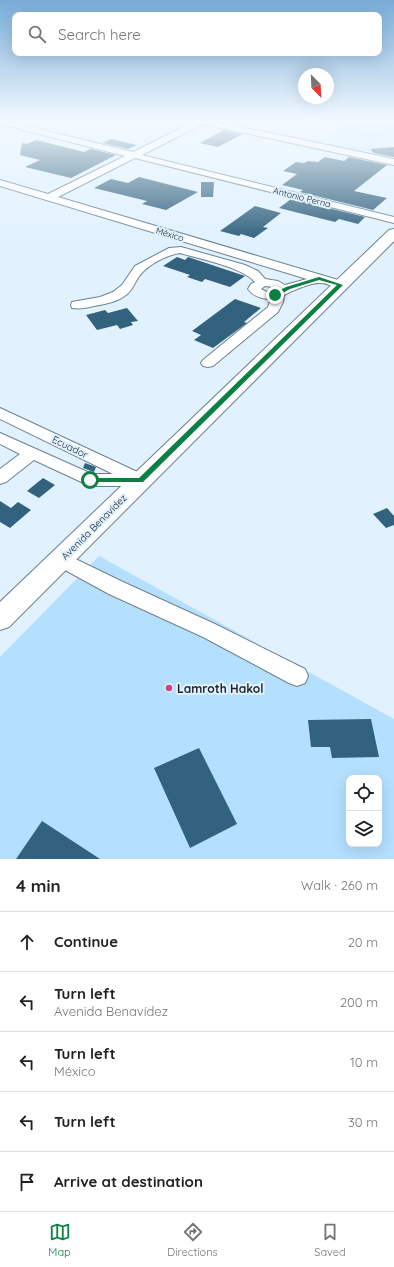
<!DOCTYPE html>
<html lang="en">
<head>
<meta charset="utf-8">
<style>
  :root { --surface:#fff; --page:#f6f6f6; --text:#202124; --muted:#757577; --line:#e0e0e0; --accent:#0b8043 }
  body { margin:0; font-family:Quicksand,sans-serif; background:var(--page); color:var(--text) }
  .controls { position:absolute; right:12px; bottom:12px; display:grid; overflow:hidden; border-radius:8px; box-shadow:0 4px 16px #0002 }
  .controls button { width:36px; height:36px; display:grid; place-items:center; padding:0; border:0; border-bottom:1px solid var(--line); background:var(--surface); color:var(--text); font:20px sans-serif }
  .compass { position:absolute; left:298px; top:68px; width:36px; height:36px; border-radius:50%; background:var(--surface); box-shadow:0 4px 16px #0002; rotate:156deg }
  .stop { position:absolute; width:12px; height:12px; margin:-9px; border:3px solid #0b8043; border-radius:50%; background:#fff }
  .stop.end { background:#0b8043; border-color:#fff; box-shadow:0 1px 4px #0008 }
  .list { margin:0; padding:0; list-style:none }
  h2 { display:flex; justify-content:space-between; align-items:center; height:52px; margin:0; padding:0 16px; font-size:17px }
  h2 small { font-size:13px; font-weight:400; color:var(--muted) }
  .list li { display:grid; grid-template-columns:26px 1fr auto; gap:12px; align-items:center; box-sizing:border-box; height:60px; padding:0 16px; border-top:1px solid var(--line) }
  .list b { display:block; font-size:15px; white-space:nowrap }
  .list p { margin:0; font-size:13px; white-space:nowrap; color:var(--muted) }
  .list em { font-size:13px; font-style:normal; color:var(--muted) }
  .icon { flex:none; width:22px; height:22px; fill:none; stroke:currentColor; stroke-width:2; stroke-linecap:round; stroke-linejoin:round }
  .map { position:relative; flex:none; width:394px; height:859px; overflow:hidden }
  .search { position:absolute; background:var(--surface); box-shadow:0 4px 16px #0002; left:12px; right:12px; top:12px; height:44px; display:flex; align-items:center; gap:10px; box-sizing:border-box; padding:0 14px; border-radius:8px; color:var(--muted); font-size:15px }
  .sheet { height:352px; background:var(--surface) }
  nav { display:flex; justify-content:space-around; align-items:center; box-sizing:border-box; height:56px; border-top:1px solid var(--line); background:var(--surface); font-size:11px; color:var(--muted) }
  nav a { display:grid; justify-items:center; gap:2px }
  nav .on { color:var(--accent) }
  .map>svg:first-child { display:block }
  .built { fill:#ceebfe }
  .green { fill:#b4dffd; fill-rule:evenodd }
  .building { fill:#33627f }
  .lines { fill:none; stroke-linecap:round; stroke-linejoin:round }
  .minor-casing { stroke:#6e818f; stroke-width:2 }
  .major-casing { stroke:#6e818f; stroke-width:2 }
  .minor { fill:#fff; fill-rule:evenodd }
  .major { fill:#fff; fill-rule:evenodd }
  .route { fill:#0b8043 }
  .poi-dot { fill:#ce437a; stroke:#e1f2fe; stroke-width:1.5 }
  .labels { text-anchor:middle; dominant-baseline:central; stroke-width:4; stroke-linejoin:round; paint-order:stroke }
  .far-street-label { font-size:9px; fill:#1c242a; stroke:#e1f2fe }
  .street-label { font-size:10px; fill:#1c242a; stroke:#e1f2fe }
  .near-poi-label { font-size:12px; font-weight:bold; fill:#1c242a; stroke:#e1f2fe; text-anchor:start }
</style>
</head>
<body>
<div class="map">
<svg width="394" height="859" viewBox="0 0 394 859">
  <rect width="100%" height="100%" fill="#e1f2fe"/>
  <path class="built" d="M348 121H394V159L315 142Z"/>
  <g class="green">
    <path d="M357 121H384L394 123V126L377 139 341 131Z"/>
    <path d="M99 556 394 719V859H0V657ZM349 778H379V844H349Z"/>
  </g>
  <g class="building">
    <path d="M224 130 243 134 218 147 200 143Z"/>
    <path d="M111 139 137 145 128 149 103 143Z"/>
    <path d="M36 140 84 152 91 149 116 155 71 178 25 167 40 160 20 155 22 143 27 144Z"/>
    <path d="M394 147V157L374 153 370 149Z"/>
    <path d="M325 157 344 161 349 157 387 165 354 191 387 198 373 210 300 192 303 190 282 185 297 174 283 171 296 162 304 163 308 161 318 162Z"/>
    <path d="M139 177 198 192 166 210 142 204 147 201 94 188 111 179 128 183Z"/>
    <path d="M201 182H214L213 197H201Z"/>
    <path d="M291 199 365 217 358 224 339 219 335 222 279 208Z"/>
    <path d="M255 206 281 213 263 227 268 228 254 238 241 234 239 236 220 231Z"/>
    <path d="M177 257 185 260 188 257 245 276 230 287 205 279 202 282 187 277 190 275 163 266Z"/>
    <path d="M235 299 261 308 244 322 247 323 213 348 194 340 201 335 192 331Z"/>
    <path d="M127 308 138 321 131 322 133 325 120 329 117 325 97 330 86 315 105 310 108 313Z"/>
    <path d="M85 463 96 467 94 472 83 468Z"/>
    <path d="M43 478 55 485 39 498 27 491Z"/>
    <path d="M0 501 11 508 18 502 31 510 10 528 0 522Z"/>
    <path d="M387 508 394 516V525L386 528 373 514Z"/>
    <path d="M371 719 379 757 332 758 330 747H311L308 720Z"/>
    <path d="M199 748 237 824 190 848 154 768Z"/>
    <path d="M42 821 100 859H16Z"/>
  </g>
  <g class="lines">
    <g class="minor-casing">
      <g id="minor">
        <path d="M0 121H6L133 152 195 121H213L394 159V165L203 124 142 155 394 217V223L135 158 58 197 345 282 347 285 345 288C336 290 329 283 321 283 312 282 292 291 284 295L283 302 278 312 213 366 208 367 203 366 201 363 203 360 268 307 271 299C262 299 254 297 248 289L251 284 255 282C242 267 200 259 180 253 167 255 149 264 140 275 135 281 133 290 126 295 117 302 105 304 94 306 87 308 79 309 72 308L71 305 72 302 100 297 113 292 122 285 135 266 169 248 181 247 245 265 258 271 265 279 278 281 285 285 307 279 0 186V180L48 194 125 156 0 124ZM265 286 272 287 274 290 267 292 261 289Z"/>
        <path d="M0 408 146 476 149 480 146 484 140 486H90L34 460 6 482 0 484V469L20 454 0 444V433L92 474H113L0 419Z"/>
        <path d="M61 552 123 582 217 625 305 669 308 676 305 683 297 686 289 683 203 637 109 594 54 564 51 559 54 554Z"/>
      </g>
    </g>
    <g class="major-casing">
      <path id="major" d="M394 229V241L9 627 0 630V602L389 230Z"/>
    </g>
    <use href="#minor" class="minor"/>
    <use href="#major" class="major"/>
  </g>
  <linearGradient id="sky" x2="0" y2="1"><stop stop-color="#78acd8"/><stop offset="0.5" stop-color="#f2f9ff"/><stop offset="1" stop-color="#f2f9ff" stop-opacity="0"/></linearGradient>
  <rect width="394" height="241" fill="url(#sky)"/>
  <path class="route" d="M319 277 343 285 143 482H87V478H139L337 285 319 280 290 289 277 296H273V294L286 287Z"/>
  <circle class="poi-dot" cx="169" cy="688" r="4"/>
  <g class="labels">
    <g class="far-street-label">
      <text transform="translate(302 197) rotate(14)">Antonio Perna</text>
      <text transform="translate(170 234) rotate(17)">México</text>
    </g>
    <g class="street-label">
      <text transform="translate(70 447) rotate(26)">Ecuador</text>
      <text transform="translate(94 527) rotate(-45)">Avenida Benavídez</text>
    </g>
    <g class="near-poi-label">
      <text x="177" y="688">Lamroth Hakol</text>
    </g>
  </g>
</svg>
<div class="controls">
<button><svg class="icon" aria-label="locate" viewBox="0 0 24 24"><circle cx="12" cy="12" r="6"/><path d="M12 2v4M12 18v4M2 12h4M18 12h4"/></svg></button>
<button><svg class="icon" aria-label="layers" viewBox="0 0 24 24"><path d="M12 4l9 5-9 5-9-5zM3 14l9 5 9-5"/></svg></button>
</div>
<svg class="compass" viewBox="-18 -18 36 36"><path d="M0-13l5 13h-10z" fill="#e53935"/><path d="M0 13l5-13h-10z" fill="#757577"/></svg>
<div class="stop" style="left:90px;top:480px"></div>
<div class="stop end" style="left:275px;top:295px"></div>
<div class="search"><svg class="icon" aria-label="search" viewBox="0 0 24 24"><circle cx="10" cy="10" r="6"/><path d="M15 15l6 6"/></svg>Search here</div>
</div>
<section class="sheet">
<h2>4 min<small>Walk · 260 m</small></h2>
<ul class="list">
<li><svg class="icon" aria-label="ahead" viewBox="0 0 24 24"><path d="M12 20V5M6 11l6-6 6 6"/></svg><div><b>Continue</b></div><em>20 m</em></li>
<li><svg class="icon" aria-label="left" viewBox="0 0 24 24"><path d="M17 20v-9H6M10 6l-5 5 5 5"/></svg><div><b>Turn left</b><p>Avenida Benavídez</p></div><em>200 m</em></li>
<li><svg class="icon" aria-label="left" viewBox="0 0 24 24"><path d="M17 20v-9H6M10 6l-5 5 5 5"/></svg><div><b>Turn left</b><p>México</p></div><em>10 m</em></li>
<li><svg class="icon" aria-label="left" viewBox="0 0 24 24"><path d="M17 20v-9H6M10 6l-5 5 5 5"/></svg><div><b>Turn left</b></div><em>30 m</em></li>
<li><svg class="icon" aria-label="arrive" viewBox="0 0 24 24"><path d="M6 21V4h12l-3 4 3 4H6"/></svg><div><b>Arrive at destination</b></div></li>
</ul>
</section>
<nav>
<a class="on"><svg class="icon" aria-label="map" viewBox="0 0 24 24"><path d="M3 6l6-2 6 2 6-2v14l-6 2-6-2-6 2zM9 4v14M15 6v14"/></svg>Map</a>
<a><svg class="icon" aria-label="directions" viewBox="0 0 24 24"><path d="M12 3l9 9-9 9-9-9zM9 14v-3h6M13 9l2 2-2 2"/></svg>Directions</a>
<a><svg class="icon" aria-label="saved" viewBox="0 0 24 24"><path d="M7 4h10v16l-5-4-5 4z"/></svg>Saved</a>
</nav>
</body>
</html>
